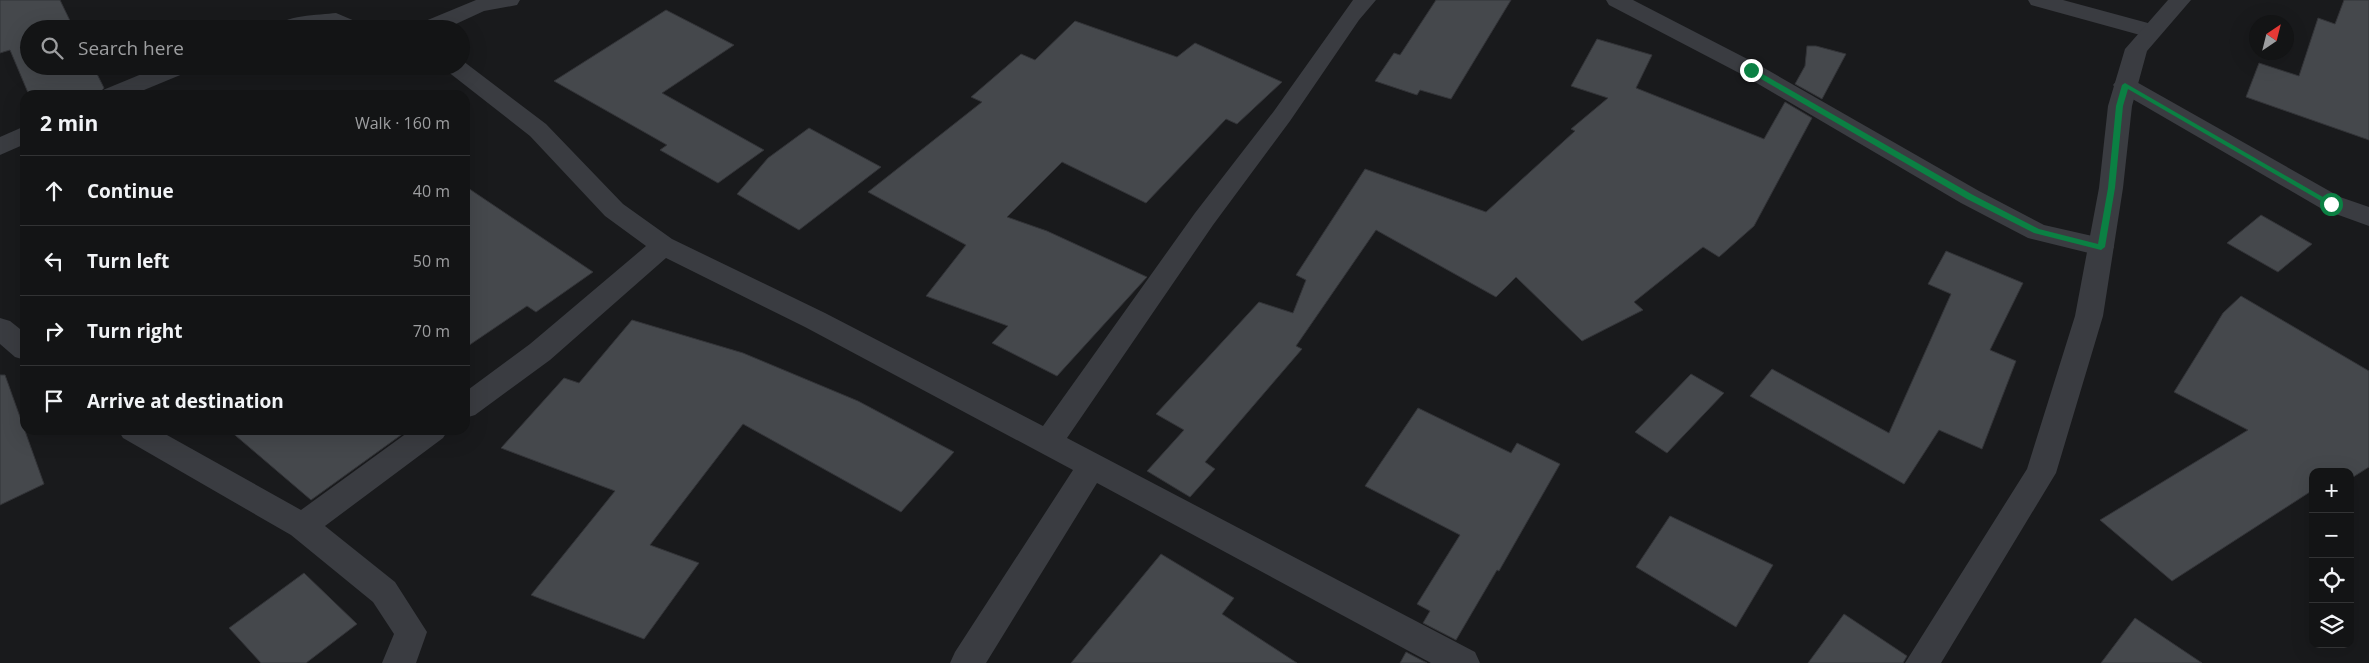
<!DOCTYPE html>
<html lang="en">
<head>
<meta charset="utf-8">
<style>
  :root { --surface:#131415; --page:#1c1d1e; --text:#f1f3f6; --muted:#9d9ea0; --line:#323334 }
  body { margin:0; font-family:"Open Sans",sans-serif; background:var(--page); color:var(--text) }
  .controls { position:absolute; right:15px; bottom:15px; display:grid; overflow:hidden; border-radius:10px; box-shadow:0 5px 20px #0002 }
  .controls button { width:45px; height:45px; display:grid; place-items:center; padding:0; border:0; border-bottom:1px solid var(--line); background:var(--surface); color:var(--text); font:25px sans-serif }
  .compass { position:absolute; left:2249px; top:15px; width:45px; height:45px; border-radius:50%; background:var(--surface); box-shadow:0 5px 20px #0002; rotate:35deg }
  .stop { position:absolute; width:15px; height:15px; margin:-11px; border:4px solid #0b8043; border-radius:50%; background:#fff }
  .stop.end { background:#0b8043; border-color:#fff; box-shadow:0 1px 5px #0008 }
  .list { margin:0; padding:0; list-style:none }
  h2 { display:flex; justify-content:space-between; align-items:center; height:65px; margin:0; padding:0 20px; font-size:21px }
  h2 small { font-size:16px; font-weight:400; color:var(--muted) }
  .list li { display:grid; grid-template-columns:32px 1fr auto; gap:15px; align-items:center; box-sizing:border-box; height:70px; padding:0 20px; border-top:1px solid var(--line) }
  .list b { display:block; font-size:19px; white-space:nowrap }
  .list em { font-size:16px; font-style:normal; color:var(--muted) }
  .icon { flex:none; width:28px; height:28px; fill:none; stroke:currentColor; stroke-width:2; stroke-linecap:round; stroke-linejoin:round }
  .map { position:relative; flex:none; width:2369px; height:663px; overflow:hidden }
  .search { position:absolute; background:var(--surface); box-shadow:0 5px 20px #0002; left:20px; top:20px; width:450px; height:55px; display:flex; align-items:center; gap:12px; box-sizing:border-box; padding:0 18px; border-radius:28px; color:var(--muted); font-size:19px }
  .panel { position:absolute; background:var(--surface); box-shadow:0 5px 20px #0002; left:20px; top:90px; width:450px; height:345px; border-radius:15px }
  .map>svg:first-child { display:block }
  .building { fill:#45484c; stroke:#333438 }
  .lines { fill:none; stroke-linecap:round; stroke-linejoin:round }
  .minor { fill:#3a3c41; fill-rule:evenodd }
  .tertiary { fill:#3a3c41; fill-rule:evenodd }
  .route { fill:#0b8043 }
</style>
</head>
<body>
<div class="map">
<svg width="2369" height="663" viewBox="0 0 2369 663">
  <rect width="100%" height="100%" fill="#191a1c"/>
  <g class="building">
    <path d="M0 0H60L74 29H29V66H93L104 88 97 95H29L10 50 0 53Z"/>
    <path d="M1436 0H1511L1451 99 1420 90 1417 95 1375 81 1394 53 1400 55Z"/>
    <path d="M2344 0H2369V140L2246 97 2259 63 2299 76 2318 18 2335 24Z"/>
    <path d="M666 10 734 45 662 93 764 150 718 183 660 150 667 145 554 81Z"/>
    <path d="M1075 21 1177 57 1195 43 1282 82 1237 124 1226 119 1146 203 1062 162 1007 217 1047 231 1147 277 1057 376 992 343 1008 326 926 296 966 245 868 192 982 102 971 97 1021 54 1035 60Z"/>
    <path d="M1597 39 1652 55 1636 88 1764 139 1785 102 1812 118 1754 226 1719 257 1703 247 1634 302 1643 310 1582 341 1516 277 1496 297 1376 230 1296 346 1302 349 1205 462 1215 469 1190 497 1147 471 1184 430 1156 414 1259 302 1293 313 1306 280 1296 275 1365 169 1486 212 1575 131 1571 129 1608 98 1571 86Z"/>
    <path d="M1807 46H1816L1846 54 1822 99 1795 84 1805 66Z"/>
    <path d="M809 128 881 167 799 230 737 194 768 158Z"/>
    <path d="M465 186 593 272 536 312 527 306 465 348Z"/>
    <path d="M2261 215 2312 244 2278 272 2227 243Z"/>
    <path d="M1946 251 2023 283 1990 350 2016 361 1982 449 1939 430 1904 484 1750 396 1772 369 1889 433 1951 294 1928 284Z"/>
    <path d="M2241 296 2369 371V467L2350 479V472H2313V490L2172 581 2100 520 2248 430 2174 392 2223 313Z"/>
    <path d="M632 320 743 353 858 401 954 452 901 512 743 424 650 545 699 563 644 639 531 595 615 491 501 448 564 378 579 383Z"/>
    <path d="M1691 374 1724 393 1667 453 1635 432Z"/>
    <path d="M0 375H5L44 484 0 505Z"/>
    <path d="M1418 408 1511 453 1517 443 1560 464 1499 571 1497 570 1456 640 1423 623 1430 611 1417 604 1460 535 1365 486Z"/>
    <path d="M229 430H408L311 500Z"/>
    <path d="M1670 516 1773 565 1736 627 1636 567Z"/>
    <path d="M1161 554 1234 598 1222 614 1297 663H1071Z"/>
    <path d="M304 573 357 624 306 663H261L229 628Z"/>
    <path d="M1844 614 1907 656 1903 663H1808Z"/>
    <path d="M2135 618 2202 663H2101Z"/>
    <path d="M1406 652 1427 663H1400Z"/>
  </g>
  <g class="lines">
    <g class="minor">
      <path d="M476 0H520L517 5 484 11 445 29H415L418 24Z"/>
      <path d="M1353 0H1376L1359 20 1290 121 1213 225 1067 438 1475 652 1480 663H1431L1097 483 986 663H950L955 652 1073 470 805 327 666 258 550 360 475 415 465 418V392L530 344 646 246 605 216 530 136 447 71 444 66H461V61H463L546 124 623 204 672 239 825 313 1043 426 1195 213 1274 111Z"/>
      <path d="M1606 0H1633L1759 65 1979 191 2044 225 2110 240 2114 247 2110 254 2101 256 2028 238 1961 203 1743 75 1609 5Z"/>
      <path d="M2028 0H2063L2159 26 2162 31 2159 36 2151 38 2031 5Z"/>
      <path d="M336 13 362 24 365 29 333 27 273 29C282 15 320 15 336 13Z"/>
      <path d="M161 66H193L190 71 132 95H99L103 90Z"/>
      <path d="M2125 78 2133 80 2340 197 2369 207V226L2322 209 2117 90 2113 85 2117 80Z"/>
      <path d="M25 126V144L0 155V137Z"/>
      <path d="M0 318 10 321 25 333V360L15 357 0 344Z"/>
      <path d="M118 430H158L301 510 411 430H448L443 438 325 526 395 582 427 632 416 663H382L394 634 373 602 291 535 123 438Z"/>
    </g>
    <path class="tertiary" d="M2168 0H2191L2147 51 2132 106 2123 188 2103 316 2056 473 1941 663H1905L2027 469 2075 316 2099 188 2108 106 2125 49Z"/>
  </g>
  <path class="route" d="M1749 69H1754L1973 195 2039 229 2098 244 2108 188 2116 106 2122 85 2125 83 2335 204 2328 205 2128 89 2123 106 2115 188 2105 247 2101 250 2034 233 1967 199 1749 72Z"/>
</svg>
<div class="controls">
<button>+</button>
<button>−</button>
<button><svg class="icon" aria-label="locate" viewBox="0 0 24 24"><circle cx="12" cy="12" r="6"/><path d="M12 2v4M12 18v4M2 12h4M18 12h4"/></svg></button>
<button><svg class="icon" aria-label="layers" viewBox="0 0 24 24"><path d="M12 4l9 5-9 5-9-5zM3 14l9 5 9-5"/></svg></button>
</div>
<svg class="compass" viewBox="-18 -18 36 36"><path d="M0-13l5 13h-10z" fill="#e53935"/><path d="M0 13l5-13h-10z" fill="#9d9ea0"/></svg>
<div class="stop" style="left:2331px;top:204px"></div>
<div class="stop end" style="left:1751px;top:70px"></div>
<div class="search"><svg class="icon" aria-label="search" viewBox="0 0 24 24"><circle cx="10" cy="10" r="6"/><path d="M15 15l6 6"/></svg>Search here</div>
<section class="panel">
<h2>2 min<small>Walk · 160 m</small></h2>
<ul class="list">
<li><svg class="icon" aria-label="ahead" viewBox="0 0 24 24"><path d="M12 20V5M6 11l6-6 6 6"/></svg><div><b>Continue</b></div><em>40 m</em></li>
<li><svg class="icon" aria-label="left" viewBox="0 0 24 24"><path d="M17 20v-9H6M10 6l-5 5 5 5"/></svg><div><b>Turn left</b></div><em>50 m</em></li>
<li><svg class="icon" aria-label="right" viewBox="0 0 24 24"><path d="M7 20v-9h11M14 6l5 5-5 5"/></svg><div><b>Turn right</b></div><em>70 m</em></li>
<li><svg class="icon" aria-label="arrive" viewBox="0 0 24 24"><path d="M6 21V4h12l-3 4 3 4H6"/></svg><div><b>Arrive at destination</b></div></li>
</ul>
</section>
</div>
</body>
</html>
